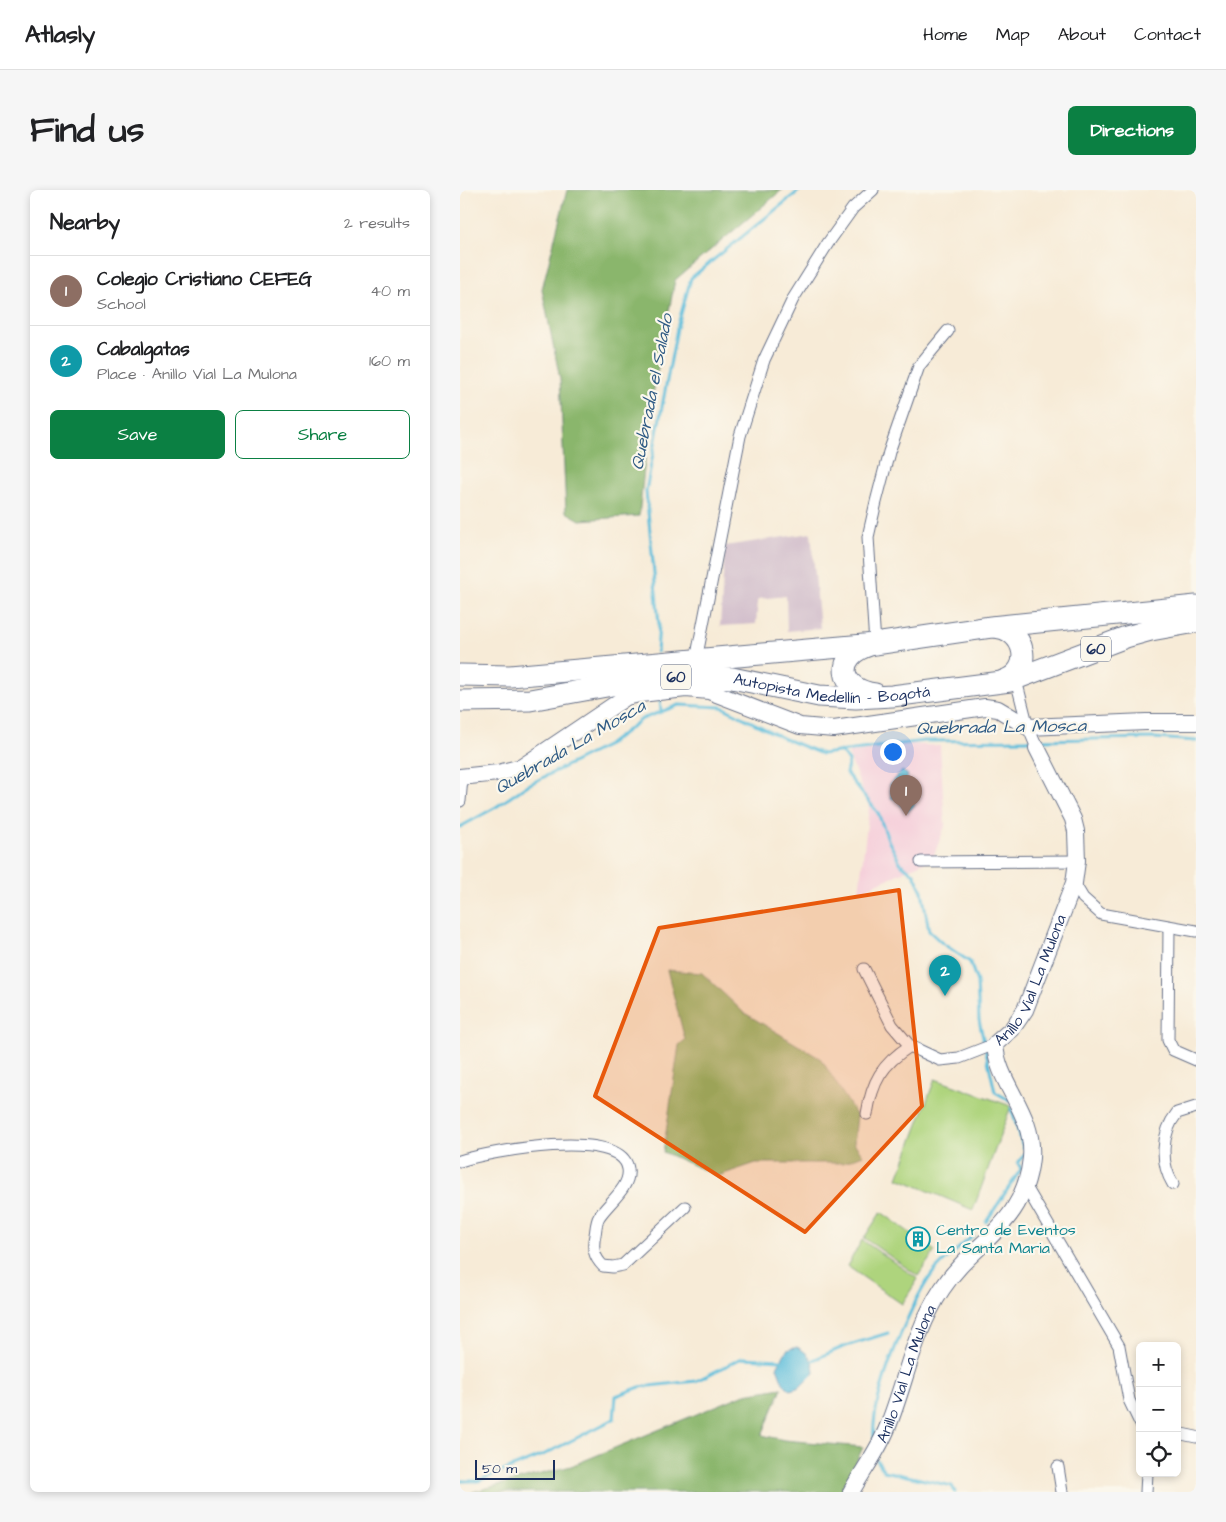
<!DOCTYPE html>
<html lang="en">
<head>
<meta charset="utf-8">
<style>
  :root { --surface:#fff; --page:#f6f6f6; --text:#202124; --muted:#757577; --line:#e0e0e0; --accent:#0b8043 }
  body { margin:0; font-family:"Architects Daughter",sans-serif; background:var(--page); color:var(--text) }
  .controls { position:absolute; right:15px; bottom:15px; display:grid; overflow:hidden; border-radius:8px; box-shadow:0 2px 8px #0003 }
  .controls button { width:45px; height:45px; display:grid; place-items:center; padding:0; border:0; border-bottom:1px solid var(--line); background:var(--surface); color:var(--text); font:25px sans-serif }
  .scale { position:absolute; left:15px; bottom:12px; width:80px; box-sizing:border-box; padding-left:5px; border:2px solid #1b2f5e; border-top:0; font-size:14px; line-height:18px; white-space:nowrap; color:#1b2f5e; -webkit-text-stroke:4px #fbf7ec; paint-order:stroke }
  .you { position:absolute; left:432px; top:561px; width:18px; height:18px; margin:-12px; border:4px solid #fff; border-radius:50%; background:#1a73e8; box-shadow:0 0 0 8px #1a73e833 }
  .badge { display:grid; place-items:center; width:32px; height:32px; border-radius:50%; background:var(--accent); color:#fff; font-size:16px; font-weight:700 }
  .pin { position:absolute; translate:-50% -41px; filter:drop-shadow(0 1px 2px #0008) }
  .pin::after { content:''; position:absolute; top:26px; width:18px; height:15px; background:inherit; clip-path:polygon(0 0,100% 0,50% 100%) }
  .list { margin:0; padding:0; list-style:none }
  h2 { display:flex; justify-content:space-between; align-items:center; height:65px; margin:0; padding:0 20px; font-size:21px }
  h2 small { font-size:16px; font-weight:400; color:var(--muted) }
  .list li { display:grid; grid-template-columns:32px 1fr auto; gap:15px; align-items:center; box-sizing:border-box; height:70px; padding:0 20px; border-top:1px solid var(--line) }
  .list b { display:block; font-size:19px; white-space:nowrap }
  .list p { margin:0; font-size:16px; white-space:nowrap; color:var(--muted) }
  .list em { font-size:16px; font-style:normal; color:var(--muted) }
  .actions { display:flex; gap:10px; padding:15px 20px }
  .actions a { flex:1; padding:11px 0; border:1px solid var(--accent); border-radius:8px; text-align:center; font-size:18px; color:var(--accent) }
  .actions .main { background:var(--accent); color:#fff }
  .icon { flex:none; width:28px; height:28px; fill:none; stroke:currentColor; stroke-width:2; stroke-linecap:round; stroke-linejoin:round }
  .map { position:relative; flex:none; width:736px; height:1302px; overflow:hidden; border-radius:8px }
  header { display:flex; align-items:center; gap:30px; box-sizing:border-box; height:70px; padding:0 25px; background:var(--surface); border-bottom:1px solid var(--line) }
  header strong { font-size:24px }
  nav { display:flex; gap:28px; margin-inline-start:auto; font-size:18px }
  .intro { display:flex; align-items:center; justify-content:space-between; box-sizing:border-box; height:120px; padding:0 30px }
  h1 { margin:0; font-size:35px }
  .button { padding:12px 22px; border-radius:8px; background:var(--accent); color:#fff; font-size:18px; font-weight:700 }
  main { display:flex; gap:30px; padding:0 30px }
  aside { flex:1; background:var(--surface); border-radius:8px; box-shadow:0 2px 8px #0003 }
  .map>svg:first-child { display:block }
  .built { fill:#f5cfda }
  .industrial { fill:#d1bdcb }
  .green { fill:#aed47d; stroke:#64826e }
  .forest { fill:#8ab66c; stroke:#527265 }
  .water { fill:#5cbddb; stroke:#3c769c }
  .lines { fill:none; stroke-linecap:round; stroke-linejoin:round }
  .stream { stroke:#5cbddb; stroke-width:3 }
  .street-casing { stroke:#687188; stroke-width:13 }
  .secondary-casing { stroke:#687188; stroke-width:18 }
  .highway-casing { stroke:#687188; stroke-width:23 }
  .street { stroke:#fff; stroke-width:11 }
  .secondary { stroke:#fff; stroke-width:16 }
  .highway { stroke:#fff; stroke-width:21 }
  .marked { fill:#e8590c; fill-opacity:0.2; stroke:#e8590c; stroke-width:4; stroke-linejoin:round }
  .labels { text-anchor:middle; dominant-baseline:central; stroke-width:4.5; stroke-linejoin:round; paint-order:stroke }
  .shield { fill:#fbf7ec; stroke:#5e6b89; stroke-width:1 }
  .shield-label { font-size:15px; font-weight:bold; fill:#1b2f5e }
  .street-label { font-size:16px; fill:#1b2f5e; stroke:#fbf7ec }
  .culture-label { font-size:16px; fill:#0d838f; stroke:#fbf7ec; text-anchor:start }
  .water-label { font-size:18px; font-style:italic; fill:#2e5a84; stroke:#fbf7ec }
</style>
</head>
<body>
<header>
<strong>Atlasly</strong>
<nav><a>Home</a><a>Map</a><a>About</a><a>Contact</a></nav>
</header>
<div class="intro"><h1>Find us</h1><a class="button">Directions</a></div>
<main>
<aside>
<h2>Nearby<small>2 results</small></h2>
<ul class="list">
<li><span class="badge" style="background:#8d6e63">1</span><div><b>Colegio Cristiano CEFEG</b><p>School</p></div><em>40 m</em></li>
<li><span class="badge" style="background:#0f9aa8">2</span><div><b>Cabalgatas</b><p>Place · Anillo Vial La Mulona</p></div><em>160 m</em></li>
</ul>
<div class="actions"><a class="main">Save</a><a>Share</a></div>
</aside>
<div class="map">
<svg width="736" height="1302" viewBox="0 0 736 1302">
  <rect width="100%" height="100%" fill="#fbf7ec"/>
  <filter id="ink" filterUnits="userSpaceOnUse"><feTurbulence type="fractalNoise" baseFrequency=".02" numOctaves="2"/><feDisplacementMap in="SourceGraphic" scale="10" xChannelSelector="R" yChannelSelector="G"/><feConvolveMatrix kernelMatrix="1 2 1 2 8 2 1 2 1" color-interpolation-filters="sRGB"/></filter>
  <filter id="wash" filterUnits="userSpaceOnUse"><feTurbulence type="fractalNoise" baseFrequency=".0096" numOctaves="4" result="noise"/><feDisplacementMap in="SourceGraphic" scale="20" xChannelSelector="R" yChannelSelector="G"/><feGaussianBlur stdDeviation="1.12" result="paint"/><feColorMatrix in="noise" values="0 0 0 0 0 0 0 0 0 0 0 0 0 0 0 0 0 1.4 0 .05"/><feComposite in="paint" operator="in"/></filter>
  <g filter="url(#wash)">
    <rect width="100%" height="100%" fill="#f7ebd7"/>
    <path class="built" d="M451 554 480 556 485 636 473 668 399 702 409 617 388 563Z"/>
    <path class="industrial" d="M351 343 360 438 327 441 326 406 298 409 296 434 260 436 265 356Z"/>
    <g class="green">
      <path d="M475 889 551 916 513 1020 438 988Z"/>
      <path d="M421 1022 475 1061 458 1086 404 1048Z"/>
      <path d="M402 1050 458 1089 442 1114 387 1076Z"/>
    </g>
    <g class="forest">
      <path d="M107 0H322L215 90 191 214 179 326 120 330 106 322 100 189 82 99Z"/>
      <path d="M207 780 242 783 283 822 361 869 397 926 394 953 403 965 383 973H296L258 986 203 962 219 855 225 850Z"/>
      <path d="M322 1198 302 1245 324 1250 403 1257 383 1302H12L111 1276 285 1204Z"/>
    </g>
    <g class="water">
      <path d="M442 581 448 585C444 593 447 599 450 607L454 608V616L447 622 441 616 439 610 431 608 430 594Z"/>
      <path d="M337 1157C349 1164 353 1168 354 1183L340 1197 330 1200 323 1193 317 1177 327 1160Z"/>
    </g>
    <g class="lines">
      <g class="stream">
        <path d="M197 462 199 434 186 301 217 138 231 88 340 0"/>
        <path d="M200 510 201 522"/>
        <path d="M577 550 695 548 736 551"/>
        <path d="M380 561 389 571 386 583 418 623 429 652 441 674 454 684 462 701 469 741 482 753 510 772 517 792 519 830 535 902 549 910"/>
        <path d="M0 637 36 617 68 595 148 555 182 529 219 515 262 517 325 549 362 564 464 551 570 550"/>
        <path d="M551 918 563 957"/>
        <path d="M526 1032 561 979 558 973 565 963"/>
        <path d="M353 1170 383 1157 428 1143"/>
        <path d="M414 1248C410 1210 449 1115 472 1084 484 1069 499 1059 513 1045"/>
        <path d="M417 1270 424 1281 492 1296 495 1302"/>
        <path d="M0 1291H18L83 1265 154 1229 156 1206 180 1197 236 1191 282 1168 321 1170"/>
      </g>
    </g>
  </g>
  <g filter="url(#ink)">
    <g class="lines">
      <g class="street-casing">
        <g id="street">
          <path d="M415 454 408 347 416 312 429 262 459 176 488 141"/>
          <path d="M236 470 280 246 304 170 333 109 368 53 393 18 413 0"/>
          <path d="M556 490 568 537 577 558"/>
          <path d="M0 611 2 588"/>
          <path d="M461 672 617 671"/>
          <path d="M614 693 623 708 641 724 736 741"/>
          <path d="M709 737 708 850 713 860 736 870"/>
          <path d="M404 779 432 835 450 856 480 870 499 868 535 854"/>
          <path d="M407 924C412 892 422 874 450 856"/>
          <path d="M0 971C28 962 162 936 168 979 171 997 148 1013 139 1027 136 1032 136 1040 135 1045 132 1058 134 1067 143 1076L153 1077 163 1075 225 1017"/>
          <path d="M713 994C700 973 701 943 717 923L736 917"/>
          <path d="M566 997 659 1156 669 1210 680 1233"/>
          <path d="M717 1243 736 1247"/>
          <path d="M598 1277 602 1302"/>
          <path d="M686 1302 687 1283"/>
        </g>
      </g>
      <g class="secondary-casing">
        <g id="secondary">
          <path d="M0 587 38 583 62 577 166 507 180 504 226 499 249 501 340 536 374 539 525 517 538 519 568 537 686 532H736"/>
          <path id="s1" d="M391 1302C403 1280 419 1260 428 1236 446 1191 454 1141 482 1099 514 1050 564 1037 571 968 575 923 537 894 535 854L552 839 565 820 614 693 617 671 616 641 613 629 577 558"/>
        </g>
      </g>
      <g class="highway-casing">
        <g id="highway">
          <path d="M533 437C566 438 575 481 543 491"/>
          <path d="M410 455C374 466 378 499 415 504"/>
          <path d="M0 485 50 486 415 454 531 437 736 416"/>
          <path id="s2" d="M0 511 70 510 174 491 233 486 272 488 359 506 396 508 432 506 550 491 666 447 691 440 736 432"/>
        </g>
      </g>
      <use href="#street" class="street"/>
      <use href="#secondary" class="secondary"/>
      <use href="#highway" class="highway"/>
    </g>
  </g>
  <path class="marked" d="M439 700 462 916 345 1042 135 906 199 738Z"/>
  <defs>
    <g id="building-ring" transform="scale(1.25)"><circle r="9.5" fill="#fbf7ec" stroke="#0f9aa8" stroke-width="1.5"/><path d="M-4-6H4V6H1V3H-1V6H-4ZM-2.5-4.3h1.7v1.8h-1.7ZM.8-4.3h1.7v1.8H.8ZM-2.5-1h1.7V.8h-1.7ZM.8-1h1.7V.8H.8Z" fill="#0f9aa8"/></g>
  </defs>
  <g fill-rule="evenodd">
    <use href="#building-ring" x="458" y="1049"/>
  </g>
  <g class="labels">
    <g class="shield">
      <rect x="621" y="446.5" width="30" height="25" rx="4"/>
      <rect x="201" y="474.5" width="30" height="25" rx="4"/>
    </g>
    <g class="shield-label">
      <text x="636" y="459">60</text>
      <text x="216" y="487">60</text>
    </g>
    <g class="street-label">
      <text stroke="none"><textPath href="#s2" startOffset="375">Autopista Medellín - Bogotá</textPath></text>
      <text stroke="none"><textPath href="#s1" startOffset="581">Anillo Vial La Mulona</textPath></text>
      <text stroke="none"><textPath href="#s1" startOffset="131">Anillo Vial La Mulona</textPath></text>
    </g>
    <g class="culture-label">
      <text x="476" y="1040">Centro de Eventos<tspan x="476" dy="18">La Santa Maria</tspan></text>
    </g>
    <g class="water-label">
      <text transform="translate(192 202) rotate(-79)">Quebrada el Salado</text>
      <text transform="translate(541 537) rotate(-1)">Quebrada La Mosca</text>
      <text transform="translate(110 557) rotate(-30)">Quebrada La Mosca</text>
    </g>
  </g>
</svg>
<div class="controls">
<button>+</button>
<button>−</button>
<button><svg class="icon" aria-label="locate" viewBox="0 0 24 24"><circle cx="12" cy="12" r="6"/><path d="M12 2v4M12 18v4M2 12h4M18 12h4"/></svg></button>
</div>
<div class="scale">50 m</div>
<div class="you"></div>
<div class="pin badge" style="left:446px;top:626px;background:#8d6e63">1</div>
<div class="pin badge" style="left:485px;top:806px;background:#0f9aa8">2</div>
</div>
</main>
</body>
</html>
